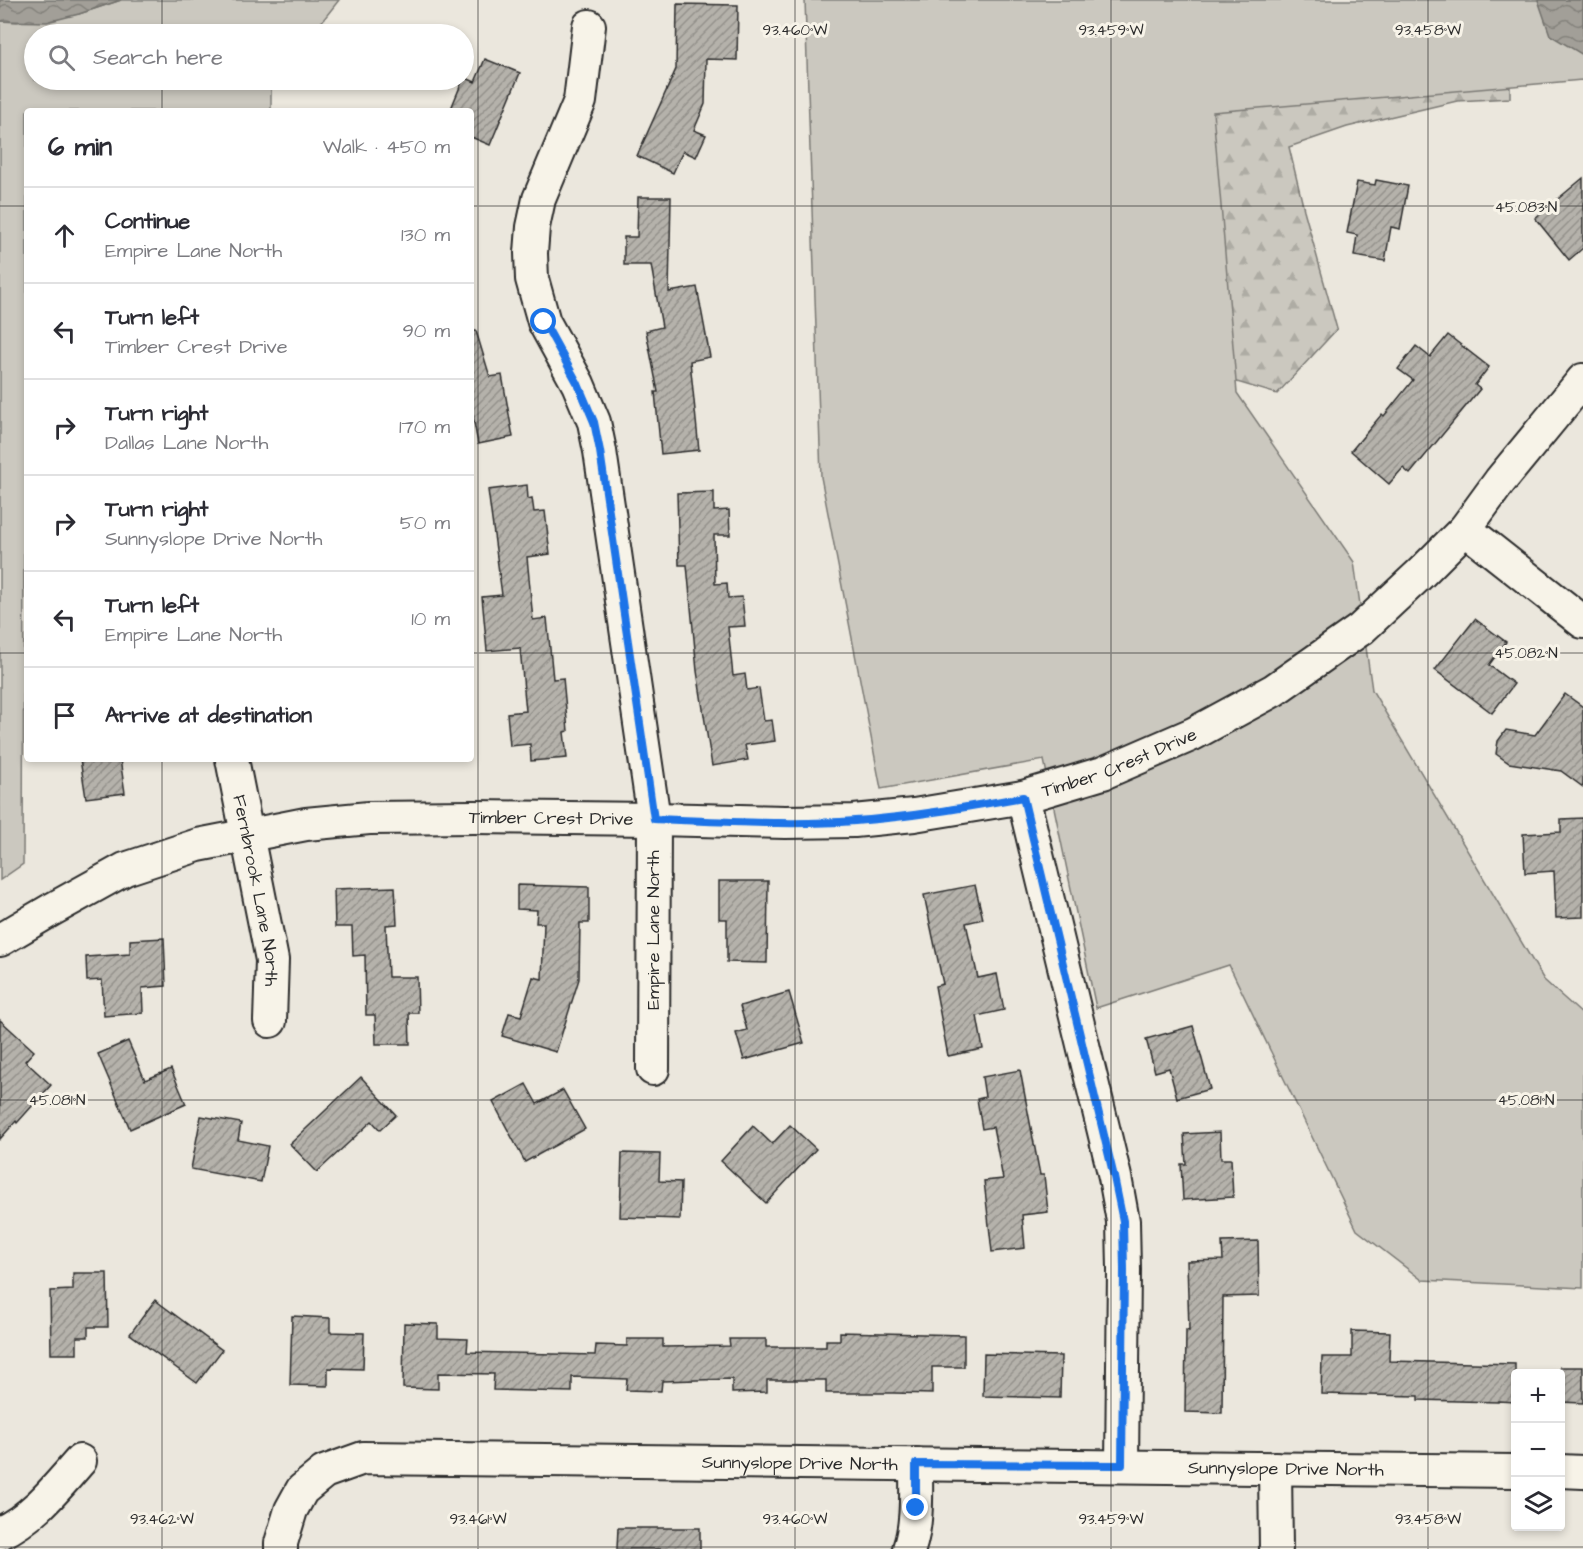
<!DOCTYPE html>
<html lang="en">
<head>
<meta charset="utf-8">
<style>
  :root { --surface:#fff; --page:#f7f7f7; --text:#2b2b33; --muted:#7c7c81; --line:#e1e1e2 }
  body { margin:0; font-family:"Architects Daughter",sans-serif; background:var(--page); color:var(--text) }
  .controls { position:absolute; right:18px; bottom:18px; display:grid; overflow:hidden; border-radius:6px; box-shadow:0 3px 9px #0003 }
  .controls button { width:54px; height:54px; display:grid; place-items:center; padding:0; border:0; border-bottom:2px solid var(--line); background:var(--surface); color:var(--text); font:30px sans-serif }
  .stop { position:absolute; width:18px; height:18px; margin:-14px; border:4px solid #1a73e8; border-radius:50%; background:#fff }
  .stop.end { background:#1a73e8; border-color:#fff; box-shadow:0 2px 6px #0008 }
  .list { margin:0; padding:0; list-style:none }
  h2 { display:flex; justify-content:space-between; align-items:center; height:78px; margin:0; padding:0 24px; font-size:26px }
  h2 small { font-size:20px; font-weight:400; color:var(--muted) }
  .list li { display:grid; grid-template-columns:39px 1fr auto; gap:18px; align-items:center; box-sizing:border-box; height:96px; padding:0 24px; border-top:2px solid var(--line) }
  .list b { display:block; font-size:22px; white-space:nowrap }
  .list p { margin:0; font-size:20px; white-space:nowrap; color:var(--muted) }
  .list em { font-size:20px; font-style:normal; color:var(--muted) }
  .icon { flex:none; width:33px; height:33px; fill:none; stroke:currentColor; stroke-width:2; stroke-linecap:round; stroke-linejoin:round }
  .map { position:relative; flex:none; width:1583px; height:1549px; overflow:hidden }
  .search { position:absolute; background:var(--surface); box-shadow:0 3px 9px #0003; left:24px; top:24px; width:450px; height:66px; display:flex; align-items:center; gap:15px; box-sizing:border-box; padding:0 21px; border-radius:33px; color:var(--muted); font-size:22px }
  .panel { position:absolute; background:var(--surface); box-shadow:0 3px 9px #0003; left:24px; top:108px; width:450px; height:654px; border-radius:6px }
  .map>svg:first-child { display:block }
  .forest { fill:url(#forest-firs); stroke:#7b7a75; stroke-width:1.5 }
  .park { fill:#cbc8bf; stroke:#7b7a75; stroke-width:1.5 }
  .water { fill:url(#water-waves); stroke:#72716c; stroke-width:1.5 }
  .building { fill:url(#building-hatch); stroke:#2b2b2b; stroke-width:1.5 }
  .lines { fill:none; stroke-linecap:round; stroke-linejoin:round }
  .street-casing { stroke:#2b2b2b; stroke-width:36 }
  .street { stroke:#f7f3e8; stroke-width:32 }
  .route { stroke:#1a73e8; stroke-width:8 }
  .ticks { fill:none; stroke:#2b2b2b; stroke-width:1.5; stroke-opacity:0.45 }
  .labels { text-anchor:middle; dominant-baseline:central; stroke-width:6; stroke-linejoin:round; paint-order:stroke }
  .street-label { font-size:18px; fill:#2b2b2b; stroke:#f7f3e8 }
  .ticks-label { font-size:15px; text-anchor:middle; fill:#2b2b2b; stroke:#f7f3e8; stroke-width:6; stroke-linejoin:round; paint-order:stroke }
</style>
</head>
<body>
<div class="map">
<svg width="1583" height="1549" viewBox="0 0 1583 1549">
  <defs>
    <pattern id="forest-firs" width="22" height="20" patternUnits="userSpaceOnUse" patternTransform="scale(1.5)"><rect width="22" height="20" fill="#cbc8bf"/><path d="M5 1l3.5 6h-7zM16 11l3.5 6h-7z" fill="#aeaca4"/></pattern>
    <pattern id="water-waves" width="16" height="10" patternUnits="userSpaceOnUse" patternTransform="scale(1.5)"><rect width="16" height="10" fill="#a29f98"/><path d="M0 5q4-4 8 0t8 0" fill="none" stroke="#84827c"/></pattern>
    <pattern id="building-hatch" width="6" height="6" patternUnits="userSpaceOnUse" patternTransform="scale(1.5)"><rect width="6" height="6" fill="#b5b2ab"/><path d="M-1 1l2-2M0 6l6-6M5 7l2-2" fill="none" stroke="#93918b"/></pattern>
  </defs>
  <rect width="100%" height="100%" fill="#ebe7dd"/>
  <filter id="ink" filterUnits="userSpaceOnUse"><feTurbulence type="fractalNoise" baseFrequency=".0167" numOctaves="2"/><feDisplacementMap in="SourceGraphic" scale="12" xChannelSelector="R" yChannelSelector="G"/><feConvolveMatrix kernelMatrix="1 2 1 2 8 2 1 2 1" color-interpolation-filters="sRGB"/></filter>
  <g filter="url(#ink)">
    <path class="forest" d="M1510 49V98L1457 101 1347 127 1289 147 1304 210 1337 329 1277 394 1220 377 1164 94Z"/>
    <g class="park">
      <path d="M121 0H339L312 34H34V80H277L271 87V111H27V537L24 538 23 864 0 880V21L17 22 79 14Z"/>
      <path d="M805 0H1583V81L1582 80 1213 112 1237 393 1354 562 1372 690 1544 980 1583 1015V1288L1422 1280 1357 1230 1229 965 1096 1008 1044 760 881 789 821 477Z"/>
    </g>
    <g class="water">
      <path d="M0 0H121L79 14 47 22 0 21Z"/>
      <path d="M1538 0H1583V55L1550 35Z"/>
    </g>
    <g class="building">
      <path d="M677 4 738 5 737 60 706 59 705 104 694 130 706 135 696 157 683 151 673 173 637 156 676 69Z"/>
      <path d="M485 59 520 73 490 145 471 137V111H450L464 77 475 82Z"/>
      <path d="M1583 178V248L1569 260 1535 218Z"/>
      <path d="M1376 180 1408 186 1400 229 1391 227 1385 261 1354 256 1357 235 1347 233 1357 182 1375 185Z"/>
      <path d="M638 197H671L669 292 697 287 710 357 690 361 699 450 661 454 655 392H658L646 331 662 327 651 265H624V237H637Z"/>
      <path d="M471 331H476L490 377 502 375 513 437 478 444 471 406Z"/>
      <path d="M1448 335 1489 367 1475 385 1480 389 1410 474 1403 468 1389 484 1351 451 1382 414 1384 416 1413 380 1398 369 1416 346 1430 357Z"/>
      <path d="M527 485 528 499 532 498 534 512 545 511 550 554 527 557 533 620 547 618 553 679 563 678 568 731 564 732 567 758 531 761 530 744 510 746 507 713 526 711 520 648 487 651 482 597 502 595 488 490Z"/>
      <path d="M714 492V511L729 510 730 535H714L715 584 727 583 728 598 742 597 745 626 728 627 733 676 745 674 747 690 759 688 764 721 772 720 775 741 745 745 748 760 712 766 697 671 687 565H679L677 493Z"/>
      <path d="M1475 619 1506 642 1489 665 1514 684 1492 713 1435 670Z"/>
      <path d="M1565 694 1583 707V787L1561 771 1509 763 1496 754 1498 741 1506 730 1535 735Z"/>
      <path d="M80 759H120L125 793 86 798Z"/>
      <path d="M1583 818V917L1556 918 1554 871 1525 873 1523 834 1561 832V819Z"/>
      <path d="M719 881H768L767 963 727 962V919H719Z"/>
      <path d="M517 885 589 887V923H580L579 979 556 1052 502 1036 509 1013 521 1016 533 977 542 979 544 923H536L537 910 517 909Z"/>
      <path d="M975 885 983 919 966 923 978 978 997 974 1004 1010 977 1016 983 1049 948 1056 935 986 943 984 924 895Z"/>
      <path d="M395 887 397 924 386 925 388 977H417L418 1013H409L410 1044H376L375 1015H366L365 955 353 956 352 927H335L334 889Z"/>
      <path d="M164 938 166 986 142 988 143 1013 104 1016 102 980 87 981 86 957 130 954V940Z"/>
      <path d="M789 992 804 1043 744 1060 736 1033 747 1030 740 1006Z"/>
      <path d="M0 1020 34 1051 25 1061 51 1085 17 1123 16 1121 0 1139Z"/>
      <path d="M1193 1026 1210 1089 1177 1098 1169 1068 1155 1072 1146 1039Z"/>
      <path d="M128 1041 145 1080 171 1069 186 1104 130 1129 98 1054Z"/>
      <path d="M1020 1070 1040 1175H1044L1048 1212 1022 1215 1025 1248 992 1252 984 1181 1003 1179 993 1127 982 1129 977 1099 985 1097 982 1077Z"/>
      <path d="M361 1077 396 1115 380 1130 372 1121 317 1172 290 1144Z"/>
      <path d="M526 1084 537 1104 563 1090 585 1129 525 1162 493 1102Z"/>
      <path d="M201 1116 241 1123 238 1140 268 1146 261 1182 191 1169Z"/>
      <path d="M790 1125 816 1149 766 1203 721 1161 753 1126 772 1144Z"/>
      <path d="M1220 1132 1221 1159H1231L1233 1197 1183 1200 1181 1164H1186L1184 1134Z"/>
      <path d="M622 1153 660 1154 659 1181 681 1182 680 1219 620 1217Z"/>
      <path d="M1258 1241 1259 1296 1223 1297 1222 1413 1185 1412 1186 1330 1189 1331 1187 1261 1223 1260 1222 1242Z"/>
      <path d="M73 1273H107L108 1327H88V1337H77V1354H51L50 1291 73 1290Z"/>
      <path d="M155 1300 222 1350 197 1383 130 1334Z"/>
      <path d="M292 1316 330 1318V1332L364 1333 363 1369 328 1368V1386L290 1385Z"/>
      <path d="M404 1323 438 1324V1338L468 1339 467 1352 595 1355 596 1345 627 1346V1339H663V1347L730 1346 729 1339H766V1347H826V1340H840V1332L964 1335V1367H932V1394L894 1393H826V1380H767V1392L732 1393V1379L662 1381 661 1391 626 1390 627 1379 572 1377V1392L493 1390 494 1374 438 1373V1389L403 1388Z"/>
      <path d="M1352 1331 1390 1332 1389 1361 1515 1364V1402L1498 1401V1402L1418 1400V1396L1321 1394 1322 1357H1352Z"/>
      <path d="M984 1354 1061 1356 1060 1398 983 1396Z"/>
      <path d="M1560 1367H1583V1403L1560 1402Z"/>
      <path d="M618 1528H700V1549H617Z"/>
    </g>
    <g class="lines">
      <g class="street-casing">
        <g id="street">
          <path d="M589 26 580 101 539 199 533 227 531 253 532 279 544 322 578 384 594 422 600 451 654 819 653 1069"/>
          <path d="M1465 529 1583 622"/>
          <path id="s1" d="M232 759 272 960 270 1021"/>
          <path d="M1023 797 1115 1177 1123 1221 1124 1270 1122 1465"/>
          <path id="s2" d="M0 940 51 910 125 869 198 845 306 824 369 818 474 817 654 819 785 822 854 821 914 815 1023 797 1103 773 1193 734 1274 690 1361 629 1421 573 1465 529 1500 481 1583 380"/>
          <path d="M1275 1468 1276 1549"/>
          <path d="M1560 1471 1583 1472"/>
          <path d="M0 1533C33 1518 57 1487 80 1461"/>
          <path id="s3" d="M281 1549V1543L291 1510 302 1490 324 1472 363 1458 1516 1471"/>
          <path d="M909 1549C918 1523 916 1492 916 1464"/>
        </g>
      </g>
      <use href="#street" class="street"/>
    </g>
  </g>
  <g class="lines" filter="url(#ink)">
    <path class="route" d="M544 322 578 384 594 422 600 451 654 819C721 821 789 826 855 821 912 817 967 807 1023 797L1114 1177 1123 1221 1124 1270 1122 1465 916 1464V1508"/>
  </g>
  <path class="ticks" d="M162 0V34M478 0V1549M795 0V1549M1111 0V1549M1428 0V1549M162 80V111M0 206H27M471 206H1583M0 653H27M471 653H1583M162 759V1549M0 1100H1583M0 1547H1583"/>
  <g class="labels">
    <g class="street-label">
      <text stroke="none"><textPath href="#s2" startOffset="1152">Timber Crest Drive</textPath></text>
      <text stroke="none"><textPath href="#s2" startOffset="576">Timber Crest Drive</textPath></text>
      <text stroke="none"><textPath href="#s1" startOffset="134">Fernbrook Lane North</textPath></text>
      <text transform="translate(653 930) rotate(-90)">Empire Lane North</text>
      <text stroke="none"><textPath href="#s3" startOffset="570">Sunnyslope Drive North</textPath></text>
      <text stroke="none"><textPath href="#s3" startOffset="1056">Sunnyslope Drive North</textPath></text>
    </g>
  </g>
  <g class="ticks-label">
    <text x="795" y="35">93.460°W</text>
    <text x="1111" y="35">93.459°W</text>
    <text x="1428" y="35">93.458°W</text>
    <text x="1526" y="212">45.083°N</text>
    <text x="1526" y="658">45.082°N</text>
    <text x="57" y="1105">45.081°N</text>
    <text x="1526" y="1105">45.081°N</text>
    <text x="162" y="1524">93.462°W</text>
    <text x="478" y="1524">93.461°W</text>
    <text x="795" y="1524">93.460°W</text>
    <text x="1111" y="1524">93.459°W</text>
    <text x="1428" y="1524">93.458°W</text>
  </g>
</svg>
<div class="controls">
<button>+</button>
<button>−</button>
<button><svg class="icon" aria-label="layers" viewBox="0 0 24 24"><path d="M12 4l9 5-9 5-9-5zM3 14l9 5 9-5"/></svg></button>
</div>
<div class="stop" style="left:544px;top:322px"></div>
<div class="stop end" style="left:916px;top:1508px"></div>
<div class="search"><svg class="icon" aria-label="search" viewBox="0 0 24 24"><circle cx="10" cy="10" r="6"/><path d="M15 15l6 6"/></svg>Search here</div>
<section class="panel">
<h2>6 min<small>Walk · 450 m</small></h2>
<ul class="list">
<li><svg class="icon" aria-label="ahead" viewBox="0 0 24 24"><path d="M12 20V5M6 11l6-6 6 6"/></svg><div><b>Continue</b><p>Empire Lane North</p></div><em>130 m</em></li>
<li><svg class="icon" aria-label="left" viewBox="0 0 24 24"><path d="M17 20v-9H6M10 6l-5 5 5 5"/></svg><div><b>Turn left</b><p>Timber Crest Drive</p></div><em>90 m</em></li>
<li><svg class="icon" aria-label="right" viewBox="0 0 24 24"><path d="M7 20v-9h11M14 6l5 5-5 5"/></svg><div><b>Turn right</b><p>Dallas Lane North</p></div><em>170 m</em></li>
<li><svg class="icon" aria-label="right" viewBox="0 0 24 24"><path d="M7 20v-9h11M14 6l5 5-5 5"/></svg><div><b>Turn right</b><p>Sunnyslope Drive North</p></div><em>50 m</em></li>
<li><svg class="icon" aria-label="left" viewBox="0 0 24 24"><path d="M17 20v-9H6M10 6l-5 5 5 5"/></svg><div><b>Turn left</b><p>Empire Lane North</p></div><em>10 m</em></li>
<li><svg class="icon" aria-label="arrive" viewBox="0 0 24 24"><path d="M6 21V4h12l-3 4 3 4H6"/></svg><div><b>Arrive at destination</b></div></li>
</ul>
</section>
</div>
</body>
</html>
